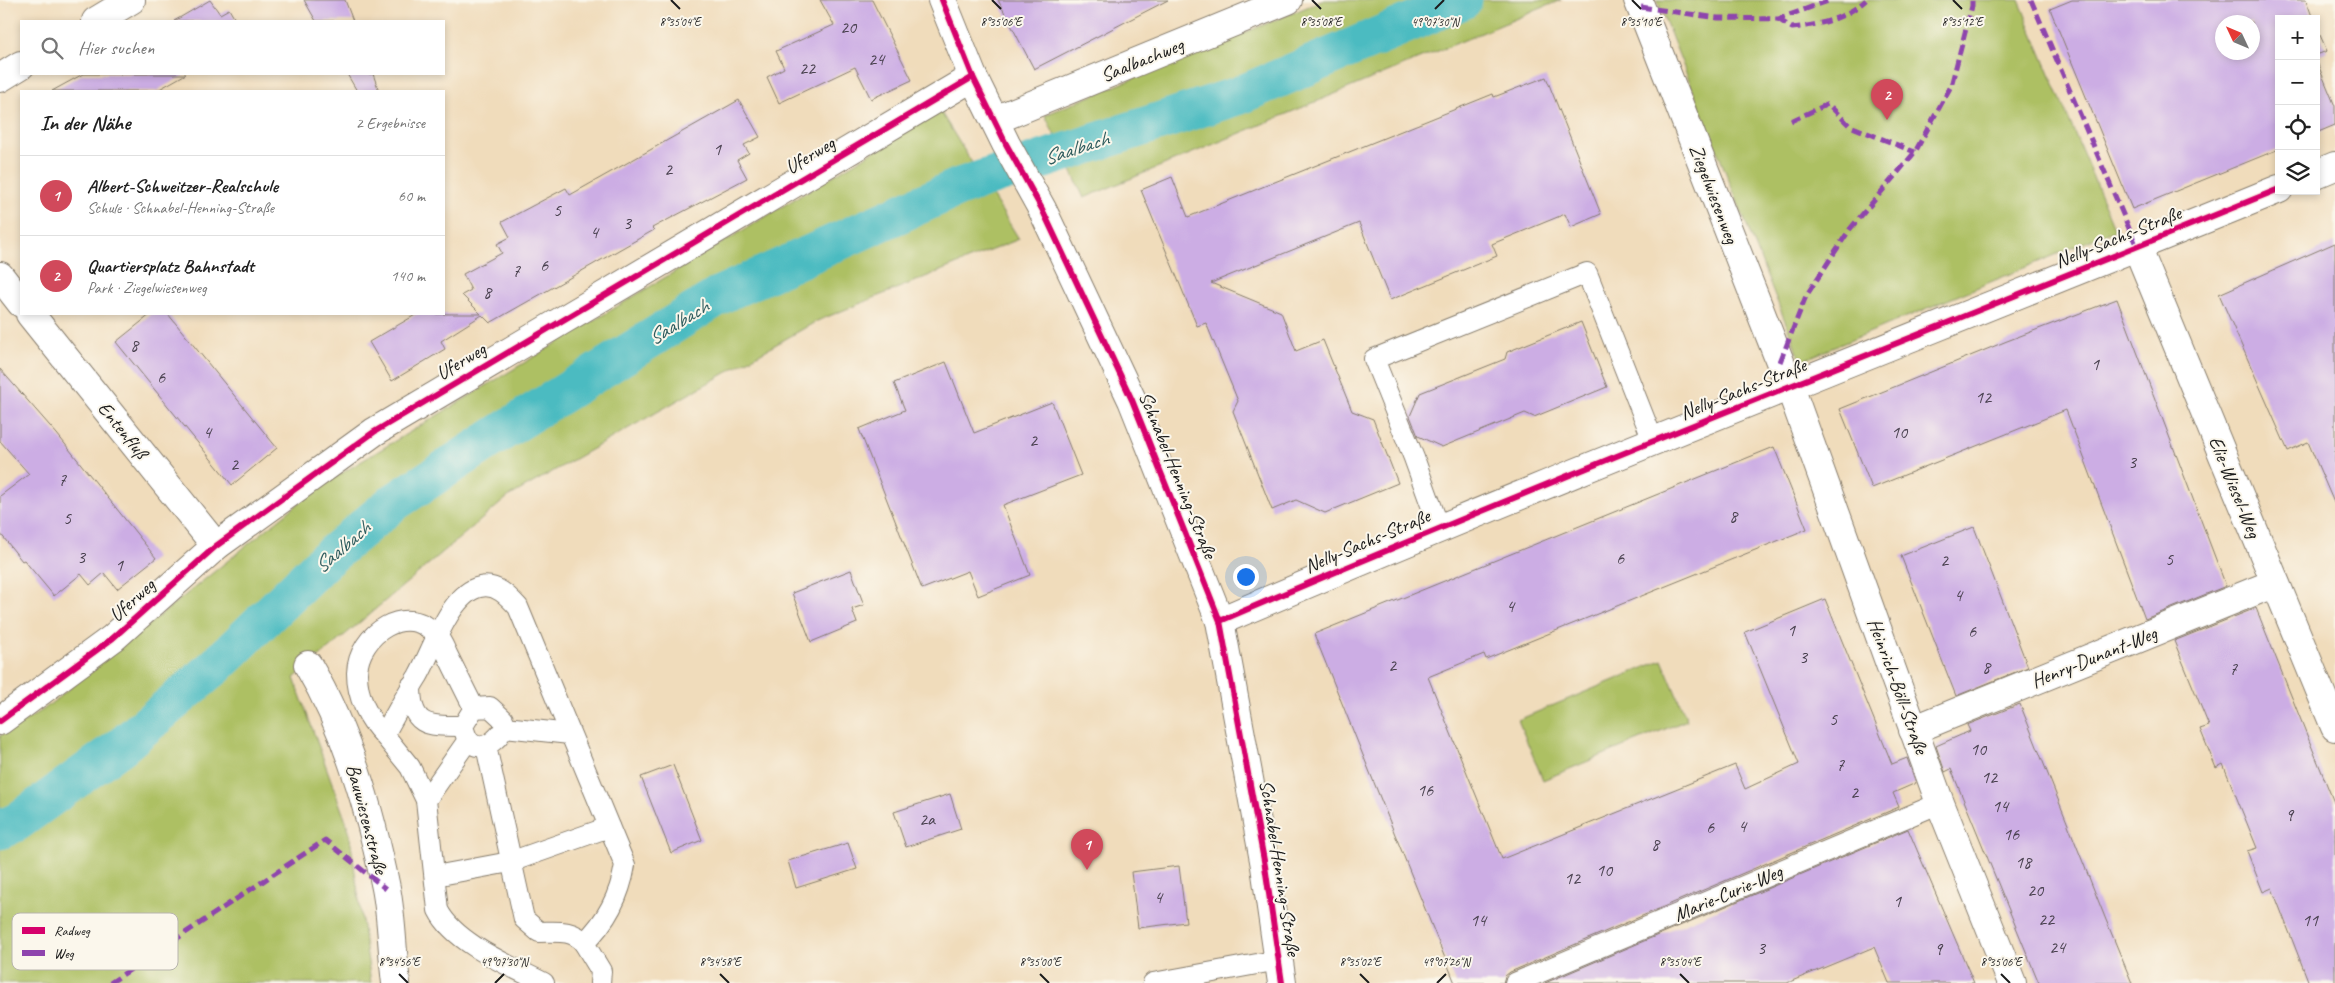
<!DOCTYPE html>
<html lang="de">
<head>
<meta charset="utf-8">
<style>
  :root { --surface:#fff; --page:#f6f6f6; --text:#222; --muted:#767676; --line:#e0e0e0; --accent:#d1495b }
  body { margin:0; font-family:Caveat,sans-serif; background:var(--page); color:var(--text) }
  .controls { position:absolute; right:15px; top:15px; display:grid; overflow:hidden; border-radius:0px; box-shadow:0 2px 8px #0003 }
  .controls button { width:45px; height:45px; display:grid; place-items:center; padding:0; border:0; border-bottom:1px solid var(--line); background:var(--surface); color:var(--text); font:25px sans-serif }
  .compass { position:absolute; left:2215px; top:15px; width:45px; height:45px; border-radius:50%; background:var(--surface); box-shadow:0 2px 8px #0003; rotate:314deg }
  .you { position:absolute; left:1245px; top:576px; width:18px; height:18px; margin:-12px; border:4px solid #fff; border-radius:50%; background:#1a73e8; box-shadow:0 0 0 8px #1a73e833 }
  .badge { display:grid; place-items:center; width:32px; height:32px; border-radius:50%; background:var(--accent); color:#fff; font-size:16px; font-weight:700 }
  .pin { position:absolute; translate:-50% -41px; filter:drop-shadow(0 1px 2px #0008) }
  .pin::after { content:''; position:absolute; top:26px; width:18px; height:15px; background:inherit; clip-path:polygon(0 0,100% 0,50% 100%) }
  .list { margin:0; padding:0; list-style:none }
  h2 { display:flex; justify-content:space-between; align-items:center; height:65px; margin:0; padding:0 20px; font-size:21px }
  h2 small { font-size:16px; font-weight:400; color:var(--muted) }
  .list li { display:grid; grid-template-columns:32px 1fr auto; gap:15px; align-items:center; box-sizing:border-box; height:80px; padding:0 20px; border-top:1px solid var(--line) }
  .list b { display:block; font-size:19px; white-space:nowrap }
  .list p { margin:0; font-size:16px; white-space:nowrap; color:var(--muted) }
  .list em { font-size:16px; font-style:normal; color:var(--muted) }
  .icon { flex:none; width:28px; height:28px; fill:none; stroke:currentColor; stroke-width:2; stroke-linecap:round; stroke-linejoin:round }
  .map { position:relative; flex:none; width:2335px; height:983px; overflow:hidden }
  .search { position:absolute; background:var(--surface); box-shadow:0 2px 8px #0003; left:20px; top:20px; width:425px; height:55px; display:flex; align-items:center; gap:12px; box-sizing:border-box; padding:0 18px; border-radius:0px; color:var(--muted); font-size:19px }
  .panel { position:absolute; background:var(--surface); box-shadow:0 2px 8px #0003; left:20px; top:90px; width:425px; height:225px; border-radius:0px }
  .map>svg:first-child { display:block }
  .green { fill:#adc064; stroke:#646e40 }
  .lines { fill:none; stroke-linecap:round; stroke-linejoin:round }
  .canal { stroke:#4cbbc1; stroke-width:39 }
  .building { fill:#ccade4; fill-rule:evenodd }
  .lane-casing { stroke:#867c6c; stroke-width:22 }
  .street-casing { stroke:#867c6c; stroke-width:30 }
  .lane { stroke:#fff; stroke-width:20 }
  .street { stroke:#fff; stroke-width:28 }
  .quiet { stroke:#8e44ad; stroke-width:5; stroke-dasharray:10 5; stroke-linecap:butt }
  .cycleway-casing { stroke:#fbf7ec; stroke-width:9 }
  .cycleway { stroke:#d6006c; stroke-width:6 }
  .ticks { fill:none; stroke:#1c1c1c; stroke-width:2 }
  .labels { text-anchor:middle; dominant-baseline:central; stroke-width:4; stroke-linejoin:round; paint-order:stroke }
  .number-label { font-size:18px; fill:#48404e }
  .street-label { font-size:20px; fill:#1c1c1c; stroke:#fbf7ec }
  .water-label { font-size:21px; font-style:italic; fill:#2f5c5e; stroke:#fbf7ec }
  .key { fill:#fbf7ec; stroke:#b8b5ae; stroke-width:1 }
  .key-label { font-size:14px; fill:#1c1c1c }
  .ticks-label { font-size:12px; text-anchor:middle; fill:#1c1c1c; stroke:#fbf7ec; stroke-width:4; stroke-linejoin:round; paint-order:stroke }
</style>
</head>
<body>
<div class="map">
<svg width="2335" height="983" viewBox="0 0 2335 983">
  <rect width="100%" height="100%" fill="#fbf7ec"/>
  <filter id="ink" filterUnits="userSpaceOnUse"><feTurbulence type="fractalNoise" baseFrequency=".02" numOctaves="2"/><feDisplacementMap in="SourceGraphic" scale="10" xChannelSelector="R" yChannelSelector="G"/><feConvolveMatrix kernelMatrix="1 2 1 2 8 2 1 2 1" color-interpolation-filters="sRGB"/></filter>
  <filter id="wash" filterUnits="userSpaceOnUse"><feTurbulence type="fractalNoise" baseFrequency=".0096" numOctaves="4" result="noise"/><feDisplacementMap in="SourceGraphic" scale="20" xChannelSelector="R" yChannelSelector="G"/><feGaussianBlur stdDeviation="1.12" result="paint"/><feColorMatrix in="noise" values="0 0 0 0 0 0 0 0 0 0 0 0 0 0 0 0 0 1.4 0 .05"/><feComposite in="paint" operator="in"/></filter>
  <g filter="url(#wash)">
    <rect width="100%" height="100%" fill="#f0dcbb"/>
    <g class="green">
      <path d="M1324 0H1561L1084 198 1045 115Z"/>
      <path d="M1657 0H2019L2115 230 1801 361Z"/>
      <path d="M940 111 1019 239 817 321 508 497 294 678 349 830 371 983H0V736L43 710 319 487Z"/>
      <path d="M1662 660 1687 720 1543 780 1518 720Z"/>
    </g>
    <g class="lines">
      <path class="canal" d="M0 830 17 822 122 746 216 666 325 560 393 503 508 428 722 294 959 187 1240 95 1463 0"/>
    </g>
    <g id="blocks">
      <g class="building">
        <path d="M210 0 220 14 229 9 236 21H174Z"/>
        <path d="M304 0H345L353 21H316Z"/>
        <path d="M820 0H872L912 80 871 99 855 67 779 103 767 77 784 68 776 51 834 25Z"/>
        <path d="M998 0H1168L1034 69Z"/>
        <path d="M2072 0H2306L2313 19H2279V149L2132 209 2050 9ZM2222 22H2252V52H2222Z"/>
        <path d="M2316 26 2327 51 2316 55Z"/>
        <path d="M2316 60 2335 106V125L2316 133Z"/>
        <path d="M83 74H186L156 91H52Z"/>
        <path d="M347 74H373L379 91H357Z"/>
        <path d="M1546 77 1601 214 1571 227 1565 214 1492 244 1497 256 1390 300 1359 223 1211 283 1281 312 1296 351 1323 340 1352 411 1373 419 1398 483 1325 513 1296 500 1272 510 1233 411 1238 401 1206 323 1197 326 1141 190 1172 177 1188 217 1493 94 1494 97Z"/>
        <path d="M739 100 760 137 744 145 749 153 737 160 747 178 652 228 654 230 490 323 482 315 441 341 445 349 392 381 369 342 417 314H481L462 295 471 290 463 274 502 253 497 244 510 237 502 222 566 188 570 195Z"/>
        <path d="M2335 243V505L2308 442 2288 451 2219 294Z"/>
        <path d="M2117 299 2226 586 2145 619 2066 410 1872 488 1840 409 2007 341Z"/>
        <path d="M151 314H168L277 448 232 485 116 342Z"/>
        <path d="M1581 322 1607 387 1534 417 1525 413 1442 447 1418 436 1410 416 1420 393 1505 359 1507 352Z"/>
        <path d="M946 362 974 433 1052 402 1081 475 1003 505 1030 575 978 596 968 571 922 589 859 429 905 410 894 383Z"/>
        <path d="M0 369 57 434 156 558 117 589 104 573 90 585 81 574 54 596 24 560 22 561 0 533V496L29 474 0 441Z"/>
        <path d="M1774 447 1807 529 1486 659 1484 654 1428 677 1502 859 1735 765 1745 789 1799 764 1745 632 1825 599 1892 764 1907 758 1916 783 1893 793 1899 807 1510 972 1505 976 1503 983H1455L1314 634Z"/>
        <path d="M1974 527 2028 667 1956 696 1901 556Z"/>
        <path d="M851 570 864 605 852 609 857 623 811 642 792 593Z"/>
        <path d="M2256 608 2335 805V983H2309L2272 888 2263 892 2247 851 2257 848 2223 764 2216 768 2200 729 2209 726 2174 641Z"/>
        <path d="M2020 704 2106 920 2132 983H2039L1951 769 1945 772 1936 746 1970 731 1967 725Z"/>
        <path d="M673 765 702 840 671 853 641 777Z"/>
        <path d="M950 794 961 829 906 847 894 812Z"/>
        <path d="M1908 829 1974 983H1889L1874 947 1787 983H1545Z"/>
        <path d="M848 843 857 869 796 888 788 861Z"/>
        <path d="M1179 866 1186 922 1138 928 1131 872Z"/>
      </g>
    </g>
  </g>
  <g filter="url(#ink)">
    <use href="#blocks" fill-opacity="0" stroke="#867c6c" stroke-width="1"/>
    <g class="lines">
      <g class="lane-casing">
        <g id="lane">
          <path d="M1439 527 1414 458 1374 359 1587 273 1654 443"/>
          <path d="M411 686C411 727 427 726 463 726"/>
          <path d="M490 707 503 719 505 727C498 739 482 755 469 741 466 737 464 730 463 726L474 708Z"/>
          <path d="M505 727 570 734"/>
          <path d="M384 735C368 719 357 697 357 673 358 634 408 600 437 636 442 641 445 650 448 656 457 674 465 691 474 708"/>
          <path d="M486 746 524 919 539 932C556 932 573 929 584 943"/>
          <path d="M426 800 468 740"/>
          <path d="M435 876 510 862 609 827"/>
          <path d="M544 983C511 966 455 944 438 910L426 800 410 767 384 735C395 715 406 695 418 676 432 652 450 593 480 587 496 583 508 596 518 607L625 865C620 896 607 921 584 943L601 971 600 983"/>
          <path d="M1153 983 1279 960"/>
          <path d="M1515 983 1940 803"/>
        </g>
      </g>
      <g class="street-casing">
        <g id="street">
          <path d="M942 0 973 77 1006 144 1042 209 1132 400 1220 621 1265 866 1282 983"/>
          <path d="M1638 0 1790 387 1940 803 2012 983"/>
          <path d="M96 21 131 0"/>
          <path d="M0 78 21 65"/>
          <path d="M995 120 1288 0"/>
          <path d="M2316 174 2335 166"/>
          <path d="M2137 247 2335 727"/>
          <path d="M0 276 21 303"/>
          <path d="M30 314 216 546"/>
          <path d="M1220 621C1570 471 1926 333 2279 189"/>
          <path d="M308 665C348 733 370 810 386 888 392 919 392 952 396 983"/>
          <path d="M0 721 113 638 216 546 374 432 973 77"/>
          <path d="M1913 730 2275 583"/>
        </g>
      </g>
      <use href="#lane" class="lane"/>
      <use href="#street" class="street"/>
      <g class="quiet">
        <path d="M2031 0 2137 247"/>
        <path d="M1641 7 1718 18 1778 19 1831 0"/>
        <path d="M1778 19 1792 28C1819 25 1845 19 1866 0"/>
        <path d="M1791 121 1828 104 1850 126 1915 152"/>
        <path d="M1780 362 1806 296 1850 229 1915 152 1951 86 1972 6V0"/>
        <path d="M110 983 325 840 386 889"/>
      </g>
      <g class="cycleway-casing">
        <g id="cycleway">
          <path d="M942 0 973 77 1006 144 1042 209 1132 400 1220 621 1265 866 1282 983"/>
          <path d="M1220 621C1570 471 1926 333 2279 189"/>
          <path d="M0 721 113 638 216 546 374 432 973 77"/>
        </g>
      </g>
      <use href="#cycleway" class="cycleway"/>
    </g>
  </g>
  <path class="ticks" d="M671 0 680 9M992 0 1001 9M1312 0 1321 9M1632 0 1641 9M1953 0 1962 9M1435 9 1444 0M399 974 408 983M720 974 729 983M1040 974 1049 983M1360 974 1369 983M1680 974 1689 983M2001 974 2010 983M495 983 504 974M1437 983 1446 974"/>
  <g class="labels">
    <g class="number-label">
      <text x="848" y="27">20</text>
      <text x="876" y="59">24</text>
      <text x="807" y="68">22</text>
      <text x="717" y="149">1</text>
      <text x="668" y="169">2</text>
      <text x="557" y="210">5</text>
      <text x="627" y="223">3</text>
      <text x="594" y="232">4</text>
      <text x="544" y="265">6</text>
      <text x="516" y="271">7</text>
      <text x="487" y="292">8</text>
      <text x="134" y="345">8</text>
      <text x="2095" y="364">1</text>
      <text x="161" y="377">6</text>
      <text x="1983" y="397">12</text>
      <text x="207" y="432">4</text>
      <text x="1899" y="432">10</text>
      <text x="1033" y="440">2</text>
      <text x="2132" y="462">3</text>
      <text x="234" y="464">2</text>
      <text x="62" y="480">7</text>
      <text x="1733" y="516">8</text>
      <text x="67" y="518">5</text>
      <text x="81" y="557">3</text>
      <text x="1620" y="558">6</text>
      <text x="2169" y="559">5</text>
      <text x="1944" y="560">2</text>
      <text x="119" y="565">1</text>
      <text x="1958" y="595">4</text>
      <text x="1510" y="606">4</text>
      <text x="1791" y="630">1</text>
      <text x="1972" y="631">6</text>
      <text x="1803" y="657">3</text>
      <text x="1392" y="665">2</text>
      <text x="1986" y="667">8</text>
      <text x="2233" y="669">7</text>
      <text x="1833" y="719">5</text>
      <text x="1978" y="749">10</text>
      <text x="1840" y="765">7</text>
      <text x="1989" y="777">12</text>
      <text x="1425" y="790">16</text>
      <text x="1854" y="792">2</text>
      <text x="2000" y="806">14</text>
      <text x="2289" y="815">9</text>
      <text x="927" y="819">2a</text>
      <text x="1742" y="826">4</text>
      <text x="1710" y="827">6</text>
      <text x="2011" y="834">16</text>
      <text x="1655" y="844">8</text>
      <text x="2023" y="862">18</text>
      <text x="1604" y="870">10</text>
      <text x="1572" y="878">12</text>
      <text x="2035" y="890">20</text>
      <text x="1158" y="897">4</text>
      <text x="1897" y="901">1</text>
      <text x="2046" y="919">22</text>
      <text x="1478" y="920">14</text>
      <text x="2310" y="920">11</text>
      <text x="2057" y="947">24</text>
      <text x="1761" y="948">3</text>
      <text x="1938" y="949">9</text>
    </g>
    <g class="street-label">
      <text transform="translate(1142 60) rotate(-22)">Saalbachweg</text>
      <text transform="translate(810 155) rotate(-31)">Uferweg</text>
      <text transform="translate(1714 194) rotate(69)">Ziegelwiesenweg</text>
      <text transform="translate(2118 237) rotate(-22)">Nelly-Sachs-Straße</text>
      <text transform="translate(461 361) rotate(-31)">Uferweg</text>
      <text transform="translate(1743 389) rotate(-22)">Nelly-Sachs-Straße</text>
      <text transform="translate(123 430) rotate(51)">Entenfluß</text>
      <text transform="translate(1178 475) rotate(68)">Schnabel-Henning-Straße</text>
      <text transform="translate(2235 487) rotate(68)">Elie-Wiesel-Weg</text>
      <text transform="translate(1367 541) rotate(-23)">Nelly-Sachs-Straße</text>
      <text transform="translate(132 600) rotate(-42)">Uferweg</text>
      <text transform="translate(2094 657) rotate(-22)">Henry-Dunant-Weg</text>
      <text transform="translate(1898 686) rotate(70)">Heinrich-Böll-Straße</text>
      <text transform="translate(367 819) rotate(75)">Bauwiesenstraße</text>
      <text transform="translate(1280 868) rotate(81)">Schnabel-Henning-Straße</text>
      <text transform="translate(1728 893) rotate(-23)">Marie-Curie-Weg</text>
    </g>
    <g class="water-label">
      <text transform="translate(1076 148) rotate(-18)">Saalbach</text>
      <text transform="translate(678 322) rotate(-32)">Saalbach</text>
      <text transform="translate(342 547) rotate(-41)">Saalbach</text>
    </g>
  </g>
  <rect x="12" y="913" width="166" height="57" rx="8" class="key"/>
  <rect x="22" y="927" width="23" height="7" fill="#d6006c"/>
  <rect x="22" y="950" width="23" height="6" fill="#8e44ad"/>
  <g class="key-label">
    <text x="54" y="935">Radweg</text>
    <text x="54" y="958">Weg</text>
  </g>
  <g class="ticks-label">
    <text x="680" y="26">8°35'04"E</text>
    <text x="1001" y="26">8°35'06"E</text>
    <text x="1321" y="26">8°35'08"E</text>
    <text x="1641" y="26">8°35'10"E</text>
    <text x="1962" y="26">8°35'12"E</text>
    <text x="1435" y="26">49°07'30"N</text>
    <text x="504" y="966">49°07'30"N</text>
    <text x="1446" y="966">49°07'26"N</text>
    <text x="399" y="966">8°34'56"E</text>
    <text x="720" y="966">8°34'58"E</text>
    <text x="1040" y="966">8°35'00"E</text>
    <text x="1360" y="966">8°35'02"E</text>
    <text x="1680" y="966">8°35'04"E</text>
    <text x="2001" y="966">8°35'06"E</text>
  </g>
</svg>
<div class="controls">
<button>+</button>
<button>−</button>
<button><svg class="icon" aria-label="locate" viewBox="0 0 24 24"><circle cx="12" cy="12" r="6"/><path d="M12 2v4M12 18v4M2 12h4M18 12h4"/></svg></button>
<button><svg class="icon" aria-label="layers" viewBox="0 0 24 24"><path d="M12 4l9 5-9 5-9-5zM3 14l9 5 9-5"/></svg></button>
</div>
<svg class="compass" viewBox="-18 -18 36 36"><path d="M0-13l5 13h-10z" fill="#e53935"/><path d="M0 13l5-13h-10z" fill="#767676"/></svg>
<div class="you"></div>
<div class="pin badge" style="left:1087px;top:870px">1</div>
<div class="pin badge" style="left:1887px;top:120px">2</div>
<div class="search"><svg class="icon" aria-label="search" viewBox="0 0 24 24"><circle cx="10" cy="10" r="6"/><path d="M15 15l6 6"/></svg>Hier suchen</div>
<section class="panel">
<h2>In der Nähe<small>2 Ergebnisse</small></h2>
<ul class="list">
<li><span class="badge">1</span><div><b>Albert-Schweitzer-Realschule</b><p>Schule · Schnabel-Henning-Straße</p></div><em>60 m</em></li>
<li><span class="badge">2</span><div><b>Quartiersplatz Bahnstadt</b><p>Park · Ziegelwiesenweg</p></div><em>140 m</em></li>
</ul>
</section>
</div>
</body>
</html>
